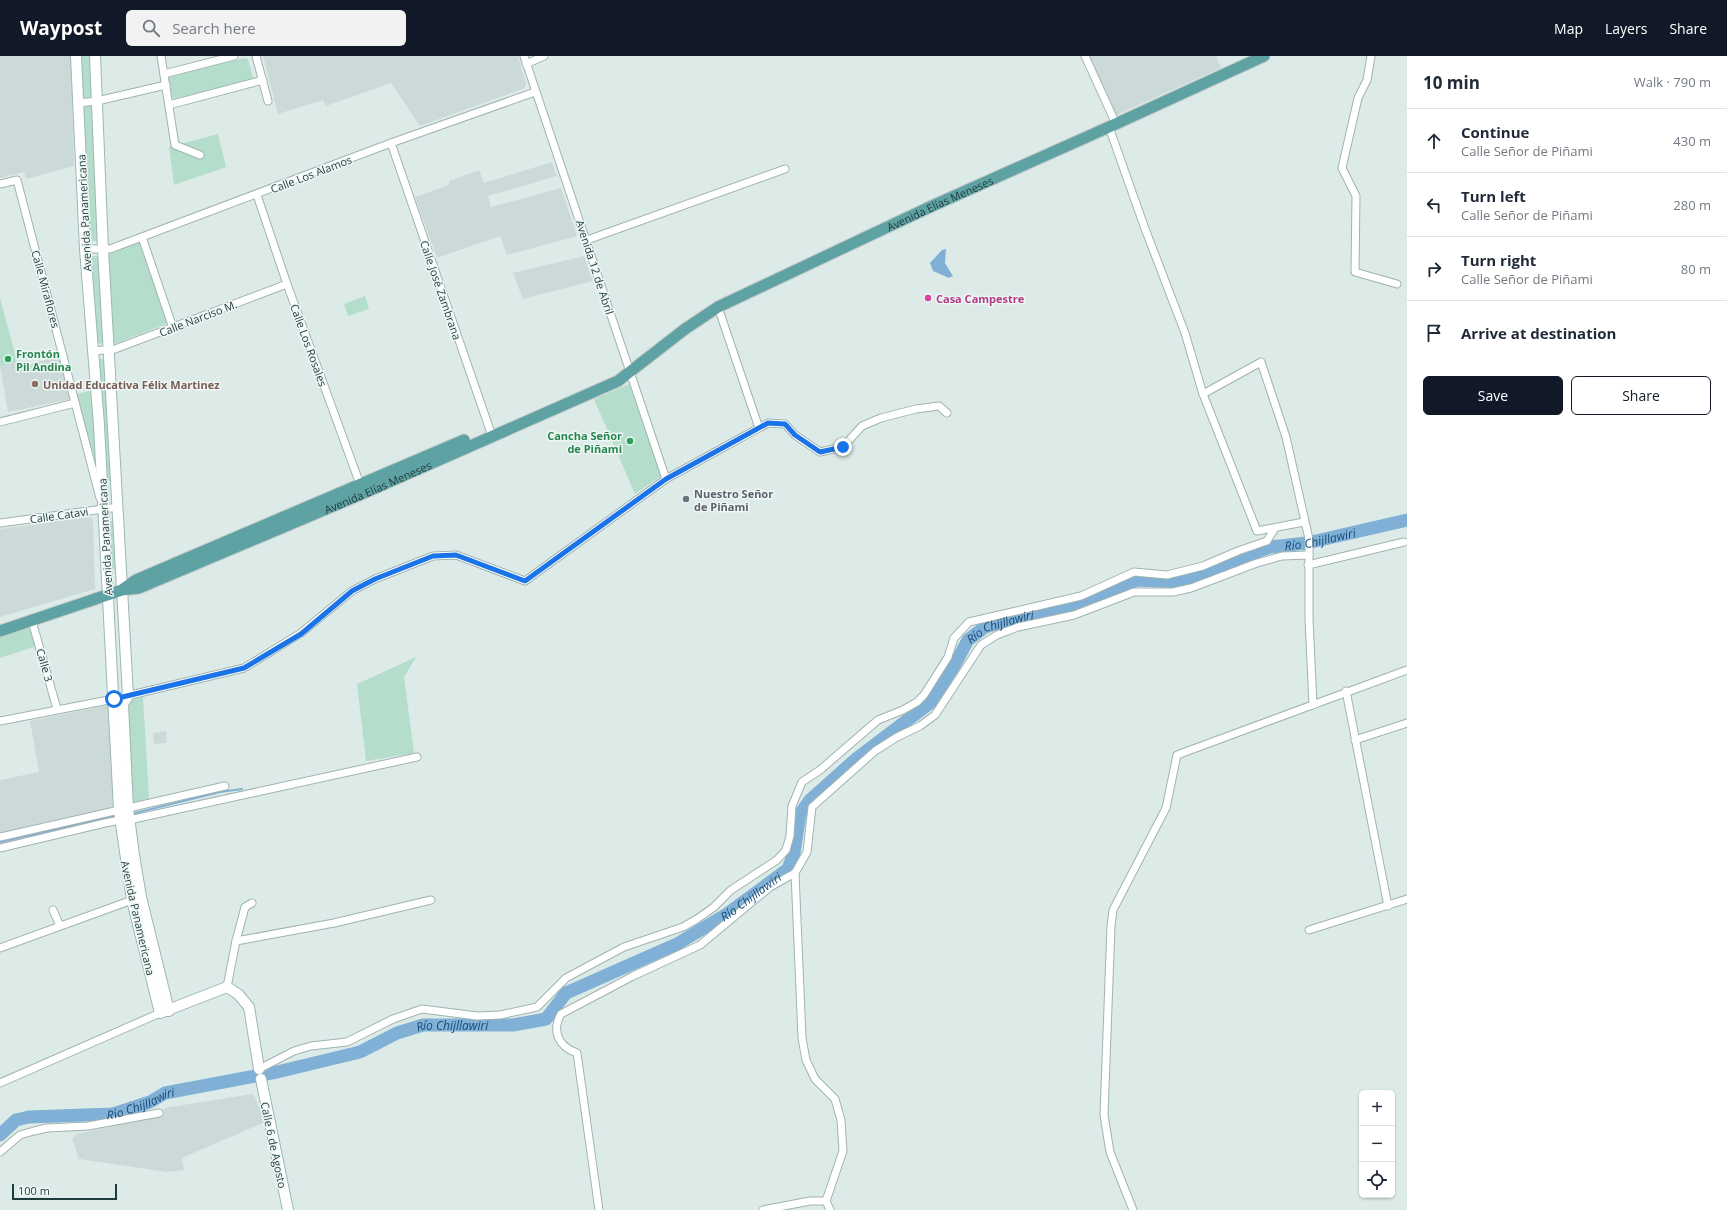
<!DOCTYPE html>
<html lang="en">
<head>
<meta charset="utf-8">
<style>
  :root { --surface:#fff; --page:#f2f2f3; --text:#1f2937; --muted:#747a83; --line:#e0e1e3; --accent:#111827 }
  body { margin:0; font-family:"Open Sans",sans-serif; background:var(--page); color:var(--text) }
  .controls { position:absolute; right:12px; bottom:12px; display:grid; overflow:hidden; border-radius:6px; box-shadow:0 1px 3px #0004 }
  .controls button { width:36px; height:36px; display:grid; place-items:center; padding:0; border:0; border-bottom:1px solid var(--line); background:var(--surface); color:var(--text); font:20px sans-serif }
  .scale { position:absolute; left:12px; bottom:10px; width:105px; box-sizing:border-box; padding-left:4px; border:2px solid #1e3b3b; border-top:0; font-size:11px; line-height:14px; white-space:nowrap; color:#1e3b3b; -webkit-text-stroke:3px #eef7f5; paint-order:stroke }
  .stop { position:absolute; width:12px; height:12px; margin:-9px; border:3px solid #1a73e8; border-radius:50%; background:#fff }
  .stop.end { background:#1a73e8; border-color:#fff; box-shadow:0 1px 4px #0008 }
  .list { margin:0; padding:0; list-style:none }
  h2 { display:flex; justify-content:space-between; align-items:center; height:52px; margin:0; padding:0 16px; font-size:17px }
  h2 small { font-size:13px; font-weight:400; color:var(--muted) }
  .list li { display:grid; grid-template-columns:26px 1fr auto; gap:12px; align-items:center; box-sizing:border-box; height:64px; padding:0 16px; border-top:1px solid var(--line) }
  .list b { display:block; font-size:15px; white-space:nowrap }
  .list p { margin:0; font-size:13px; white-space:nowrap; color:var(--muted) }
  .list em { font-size:13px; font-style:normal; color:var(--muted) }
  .actions { display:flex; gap:8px; padding:12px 16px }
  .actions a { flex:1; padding:9px 0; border:1px solid var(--accent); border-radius:6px; text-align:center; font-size:14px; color:var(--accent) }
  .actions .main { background:var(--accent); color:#fff }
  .icon { flex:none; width:22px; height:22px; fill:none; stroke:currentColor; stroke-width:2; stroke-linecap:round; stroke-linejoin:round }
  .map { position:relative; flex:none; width:1407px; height:1154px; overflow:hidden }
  header { display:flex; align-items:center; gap:24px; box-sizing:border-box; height:56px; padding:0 20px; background:var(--accent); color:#fff }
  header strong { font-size:19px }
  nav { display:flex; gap:22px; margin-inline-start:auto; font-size:14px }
  .search { width:280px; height:36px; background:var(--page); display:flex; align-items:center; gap:10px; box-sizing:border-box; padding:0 14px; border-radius:6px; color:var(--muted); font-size:15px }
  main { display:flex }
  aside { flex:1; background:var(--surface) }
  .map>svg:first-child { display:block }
  .built { fill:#cbdad8 }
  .green { fill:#b4decb }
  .water { fill:#80b0d5 }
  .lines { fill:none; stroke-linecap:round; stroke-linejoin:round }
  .stream { stroke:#80b0d5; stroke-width:2 }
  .river { stroke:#80b0d5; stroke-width:13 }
  .minor-casing { stroke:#a0b3b1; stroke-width:9 }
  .secondary-casing { stroke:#9cb7b5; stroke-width:12 }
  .primary-casing { stroke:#c0c8c8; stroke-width:13 }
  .minor { stroke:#fff; stroke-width:7 }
  .secondary { stroke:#fff; stroke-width:10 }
  .primary { stroke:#5ea2a4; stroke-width:11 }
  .route { stroke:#1a73e8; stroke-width:5 }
  .hotel-dot { fill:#d1479c; stroke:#eef7f5; stroke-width:1.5 }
  .leisure-dot { fill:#2e9e5b; stroke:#eef7f5; stroke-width:1.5 }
  .education-dot { fill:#8d6e63; stroke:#eef7f5; stroke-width:1.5 }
  .worship-dot { fill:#6b7280; stroke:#eef7f5; stroke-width:1.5 }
  .labels { text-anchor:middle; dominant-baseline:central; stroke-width:3; stroke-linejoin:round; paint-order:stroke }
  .street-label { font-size:11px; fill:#1e3b3b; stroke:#eef7f5 }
  .hotel-label { font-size:11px; font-weight:bold; fill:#b23c85; stroke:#eef7f5; text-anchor:start }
  .leisure-label { font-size:11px; font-weight:bold; fill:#27864d; stroke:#eef7f5; text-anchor:start }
  .education-label { font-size:11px; font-weight:bold; fill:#785e54; stroke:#eef7f5; text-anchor:start }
  .worship-label { font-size:11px; font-weight:bold; fill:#5b616d; stroke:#eef7f5; text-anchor:start }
  .water-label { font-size:12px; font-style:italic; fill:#144d7b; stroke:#eef7f5 }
</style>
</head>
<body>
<header>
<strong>Waypost</strong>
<div class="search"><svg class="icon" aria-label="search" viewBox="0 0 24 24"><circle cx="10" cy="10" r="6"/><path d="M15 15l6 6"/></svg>Search here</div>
<nav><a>Map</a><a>Layers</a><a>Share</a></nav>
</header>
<main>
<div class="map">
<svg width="1407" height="1154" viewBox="0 0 1407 1154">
  <rect width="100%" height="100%" fill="#ddebe8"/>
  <g class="built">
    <path d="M0 0H71L74 110 26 123 24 116 0 122Z"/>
    <path d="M263 0H518L526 28 525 32 420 70 391 27 326 50 323 44 278 58Z"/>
    <path d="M1089 0H1216L1221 12 1116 59Z"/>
    <path d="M552 106 557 120 488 140 490 148 491 151 561 132 577 180 507 199 500 180 437 202 415 141 449 129V125L479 114 484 127Z"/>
    <path d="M584 200 593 225 523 243 513 217Z"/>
    <path d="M0 242 17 312 59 300 71 343 8 356 0 310Z"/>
    <path d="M91 461 93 465 95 533 0 561V473Z"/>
    <path d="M109 649 114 751 0 778V724L39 716 30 665Z"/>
    <path d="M166 675 167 687 154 688 153 677Z"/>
    <path d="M252 1038 255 1041 265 1066 182 1102 184 1114 167 1116 79 1103 72 1082 77 1078 163 1059 164 1052Z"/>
  </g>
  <g class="green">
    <path d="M80 0H89L92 42H82Z"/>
    <path d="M245 2 248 3 253 21 250 24 175 44 172 41 169 23 171 19Z"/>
    <path d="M83 50H93L100 185H90Z"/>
    <path d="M218 78 226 111 174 129 169 91Z"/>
    <path d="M140 186 168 267 114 288 109 198Z"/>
    <path d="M91 200H99L104 287 95 288Z"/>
    <path d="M365 240 369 253 348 260 344 248Z"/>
    <path d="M0 242 17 305 0 310Z"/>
    <path d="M98 303H104L112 425H107Z"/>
    <path d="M629 328 661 420 635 438 594 343Z"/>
    <path d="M93 334 98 403 93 404 76 338Z"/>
    <path d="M110 465H113L117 512 115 514 111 512 109 466Z"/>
    <path d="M28 572 31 575 37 590 0 602V581Z"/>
    <path d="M416 601 404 621 414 697 366 705 357 628Z"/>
    <path d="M143 641 149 743 133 747 127 650 130 644Z"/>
  </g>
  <path class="water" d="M946 193 945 207 953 220 949 222 933 215 930 207 942 194Z"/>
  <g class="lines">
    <g class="stream">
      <path d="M135 757 220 736 242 733"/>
      <path d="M0 786 114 760"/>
    </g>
    <path class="river" id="s1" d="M0 1079 16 1064 29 1061 113 1058 150 1046 165 1037 277 1016 360 996 397 977 423 969H513L546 963 566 937 677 888 727 858 788 813 794 797 800 758 810 744 856 703 930 647 954 610 968 584 985 571 1027 559 1070 554 1137 524 1183 526 1213 516 1237 503 1270 491 1307 487 1407 464"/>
    <g class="minor-casing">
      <g id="minor">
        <path d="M161 0 175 89 200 99"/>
        <path d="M256 0 268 45"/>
        <path d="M524 0 666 423"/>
        <path d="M1085 0 1116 68"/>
        <path d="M1371 0 1367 24 1358 42 1342 112 1356 140 1355 216 1397 228"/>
        <path d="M526 8 544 0"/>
        <path d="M164 18 234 0"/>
        <path d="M78 47 97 45 166 29"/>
        <path d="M169 49 263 24"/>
        <path d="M1109 71 1144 170 1185 277 1203 338 1257 475 1304 466"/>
        <path d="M391 87 492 380"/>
        <path d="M0 128 17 124 100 442"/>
        <path d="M257 139 287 228 361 431"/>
        <path d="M142 181 173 272"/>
        <path d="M587 184 785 113"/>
        <path d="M85 193H110L391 87 535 36"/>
        <path d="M718 251 759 372"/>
        <path d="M93 295 115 293 287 228"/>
        <path d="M1203 338 1261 306 1286 381 1309 483V563L1313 649"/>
        <path d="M0 366 75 347"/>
        <path d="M0 467 118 451"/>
        <path d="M1308 509 1404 486"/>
        <path d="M32 565 57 653"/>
        <path d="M1346 635 1388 850"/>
        <path d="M0 665 114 643 244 612 301 577 352 535 375 523 433 500 456 499 525 525 666 423 768 367 785 368 795 379 820 396 843 391 862 370 881 362 916 353 939 350 947 357"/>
        <path d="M1355 684 1407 667"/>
        <path d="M0 781 225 730"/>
        <path d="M0 792 105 767 120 764H129L417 701"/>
        <path d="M795 817 802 982 806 1004 815 1023 835 1043 841 1064 843 1095 826 1145 830 1154"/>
        <path d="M53 854 60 870"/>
        <path d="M1309 874 1407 843"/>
        <path d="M236 885 334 867 431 844"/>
        <path d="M0 892 135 843"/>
        <path d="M227 931 236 885 245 851 252 847"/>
        <path d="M259 1013 294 995 311 990 347 986 393 963 422 953 477 960 500 959 537 951 566 922 624 891 683 871 697 863 714 851 731 834 777 804 786 794 790 780 792 750 802 726 820 714 878 664 903 654 917 646 924 639 948 601 954 582 969 566 1081 540 1134 516 1167 519 1203 510 1238 495 1267 485 1275 472"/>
        <path d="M0 1027 160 957"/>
        <path d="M0 1096 20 1079 34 1075 47 1072 88 1070 159 1057"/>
        <path d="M599 1154 577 997C559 991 551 975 561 958L633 920 700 889 770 831 795 817 807 796 812 751 875 695 897 681 920 670 935 659 981 589 997 579 1018 571 1074 559 1134 536H1173L1191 532 1257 507 1282 500 1309 499"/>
        <path d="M763 1154 810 1145H826"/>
        <path d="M1133 1154 1110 1096 1104 1059 1111 870 1113 854 1166 752 1177 699 1407 614"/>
      </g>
    </g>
    <g class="secondary-casing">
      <g id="secondary">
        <path d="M76 0 85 193 99 369 119 754 132 844 160 957 227 931 238 938 249 951 259 1013"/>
        <path d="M95 0 103 193 128 640 123 648 128 753 134 799 141 841 169 955"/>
        <path d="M261 1023 288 1154"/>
      </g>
    </g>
    <g class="primary-casing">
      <g id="primary">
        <path d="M123 533 136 524 464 384"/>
        <path id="s2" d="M0 575 122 534 139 532 364 437 618 325 685 273 718 251 932 150 1109 71 1264 0"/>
      </g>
    </g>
    <use href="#minor" class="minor"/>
    <use href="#secondary" class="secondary"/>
    <use href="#primary" class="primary"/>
  </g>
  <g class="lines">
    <path class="route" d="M114 643 244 612 301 578 352 535 375 523 433 500 456 499 525 525 666 423 768 367 785 368 795 379 820 396 843 391"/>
  </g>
  <circle class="hotel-dot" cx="928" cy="242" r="4"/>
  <g class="leisure-dot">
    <circle cx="8" cy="303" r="4"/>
    <circle cx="630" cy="385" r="4"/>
  </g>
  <circle class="education-dot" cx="35" cy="328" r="4"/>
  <circle class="worship-dot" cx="686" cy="443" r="4"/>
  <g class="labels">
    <g class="street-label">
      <text transform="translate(311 118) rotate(-21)">Calle Los Alamos</text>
      <text stroke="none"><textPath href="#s2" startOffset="1037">Avenida Elías Meneses</textPath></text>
      <text transform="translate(84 157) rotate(-93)">Avenida Panamericana</text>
      <text transform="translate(595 211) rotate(72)">Avenida 12 de Abril</text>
      <text transform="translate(46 233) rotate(75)">Calle Miraflores</text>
      <text transform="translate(441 234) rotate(71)">Calle José Zambrana</text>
      <text transform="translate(198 262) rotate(-21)">Calle Narciso M.</text>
      <text transform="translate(309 289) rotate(70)">Calle Los Rosales</text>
      <text stroke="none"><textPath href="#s2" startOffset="405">Avenida Elías Meneses</textPath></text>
      <text transform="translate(59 459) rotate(-8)">Calle Catavi</text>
      <text transform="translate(105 481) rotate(-93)">Avenida Panamericana</text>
      <text transform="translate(45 609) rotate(74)">Calle 3</text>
      <text transform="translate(138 862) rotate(77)">Avenida Panamericana</text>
      <text transform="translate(274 1089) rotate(78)">Calle 6 de Agosto</text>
    </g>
    <g class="hotel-label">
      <text x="936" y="242">Casa Campestre</text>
    </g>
    <g class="leisure-label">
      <text x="16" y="297">Frontón<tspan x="16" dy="13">Pil Andina</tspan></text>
      <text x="622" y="379" text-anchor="end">Cancha Señor<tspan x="622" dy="13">de Piñami</tspan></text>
    </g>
    <g class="education-label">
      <text x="43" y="328">Unidad Educativa Félix Martinez</text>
    </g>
    <g class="worship-label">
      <text x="694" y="437">Nuestro Señor<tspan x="694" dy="13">de Piñami</tspan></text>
    </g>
    <g class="water-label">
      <text stroke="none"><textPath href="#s1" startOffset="1530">Río Chijllawiri</textPath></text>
      <text stroke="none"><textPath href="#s1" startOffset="1193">Río Chijllawiri</textPath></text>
      <text stroke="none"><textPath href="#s1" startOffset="809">Río Chijllawiri</textPath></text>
      <text stroke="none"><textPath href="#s1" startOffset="473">Río Chijllawiri</textPath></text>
      <text stroke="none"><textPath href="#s1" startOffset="149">Río Chijllawiri</textPath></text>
    </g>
  </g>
</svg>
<div class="controls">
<button>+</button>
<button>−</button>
<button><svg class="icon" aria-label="locate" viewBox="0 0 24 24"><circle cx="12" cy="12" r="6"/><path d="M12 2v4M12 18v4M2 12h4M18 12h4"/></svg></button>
</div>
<div class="scale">100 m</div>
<div class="stop" style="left:114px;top:643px"></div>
<div class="stop end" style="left:843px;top:391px"></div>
</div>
<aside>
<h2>10 min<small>Walk · 790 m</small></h2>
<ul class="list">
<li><svg class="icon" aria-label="ahead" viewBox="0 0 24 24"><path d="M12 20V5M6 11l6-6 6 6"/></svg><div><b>Continue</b><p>Calle Señor de Piñami</p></div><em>430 m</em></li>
<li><svg class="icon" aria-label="left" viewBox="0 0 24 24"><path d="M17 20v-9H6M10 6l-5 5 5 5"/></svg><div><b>Turn left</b><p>Calle Señor de Piñami</p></div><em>280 m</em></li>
<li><svg class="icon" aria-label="right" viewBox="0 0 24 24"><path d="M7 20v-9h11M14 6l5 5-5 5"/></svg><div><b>Turn right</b><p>Calle Señor de Piñami</p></div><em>80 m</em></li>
<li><svg class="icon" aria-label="arrive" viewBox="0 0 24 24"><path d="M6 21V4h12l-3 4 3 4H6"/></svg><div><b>Arrive at destination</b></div></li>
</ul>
<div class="actions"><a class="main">Save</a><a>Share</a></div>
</aside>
</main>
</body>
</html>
